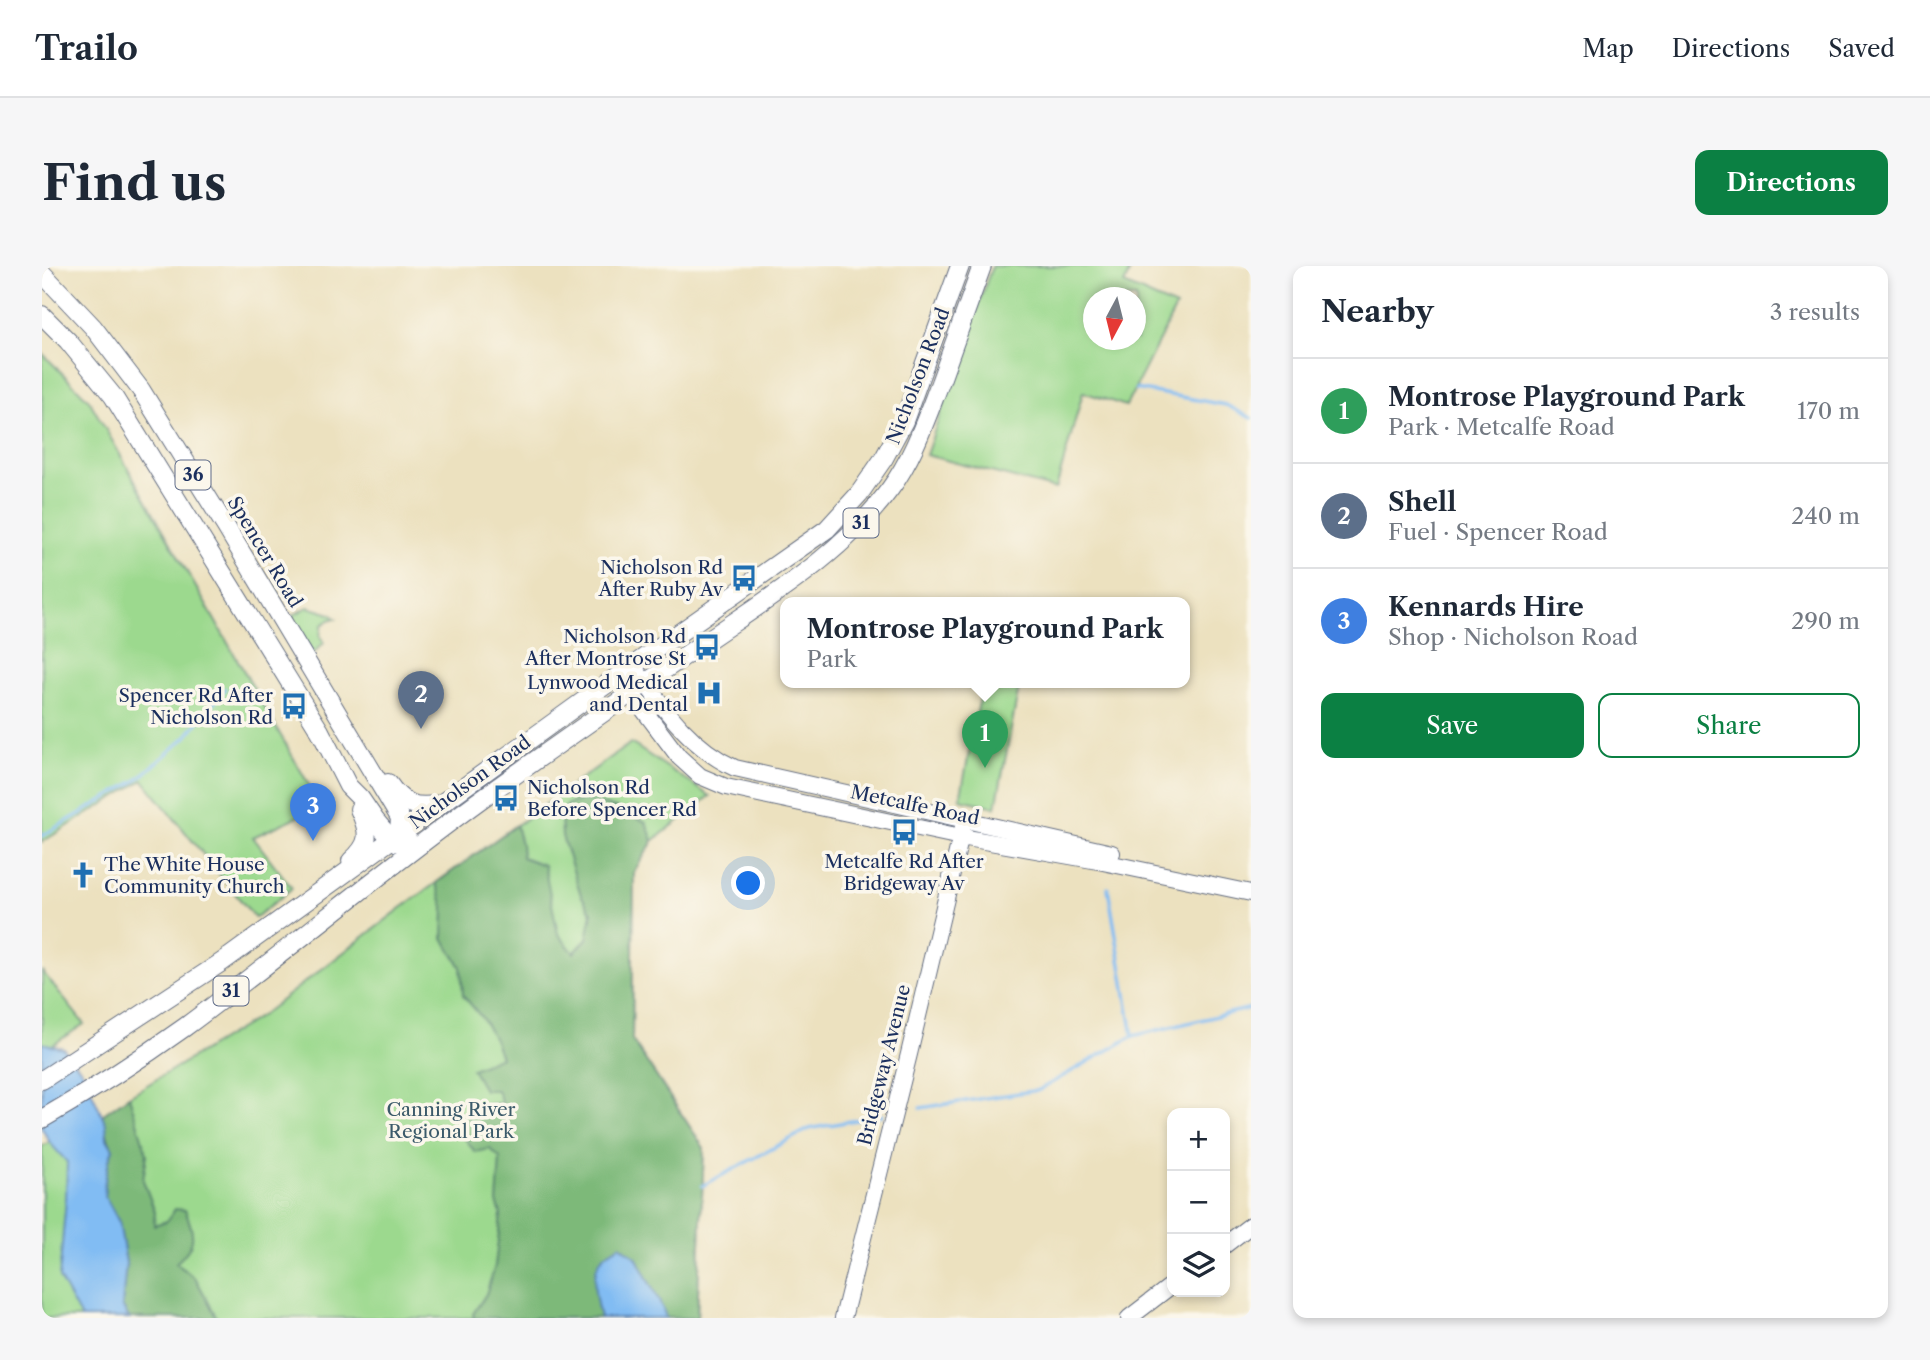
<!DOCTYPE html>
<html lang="en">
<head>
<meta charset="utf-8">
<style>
  :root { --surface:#fff; --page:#f6f6f7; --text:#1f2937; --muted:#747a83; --line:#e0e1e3; --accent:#0b8043 }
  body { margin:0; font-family:"Libre Caslon Text",serif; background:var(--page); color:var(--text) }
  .controls { position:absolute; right:21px; bottom:21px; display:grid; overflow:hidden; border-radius:14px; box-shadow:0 4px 10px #0003 }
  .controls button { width:63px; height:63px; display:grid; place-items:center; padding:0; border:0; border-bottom:2px solid var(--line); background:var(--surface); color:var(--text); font:35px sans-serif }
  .compass { position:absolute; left:1041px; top:21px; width:63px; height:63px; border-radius:50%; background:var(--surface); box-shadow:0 4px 10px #0003; rotate:187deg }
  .you { position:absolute; left:707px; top:618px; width:24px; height:24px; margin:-18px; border:5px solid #fff; border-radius:50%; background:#1a73e8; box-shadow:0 0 0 10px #1a73e833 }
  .badge { display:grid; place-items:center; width:46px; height:46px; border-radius:50%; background:var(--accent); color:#fff; font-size:23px; font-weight:700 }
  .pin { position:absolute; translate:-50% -58px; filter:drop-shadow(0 2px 4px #0008) }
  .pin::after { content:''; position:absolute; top:37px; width:24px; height:21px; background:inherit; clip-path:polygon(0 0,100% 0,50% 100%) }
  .popup { position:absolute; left:738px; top:331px; width:410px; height:91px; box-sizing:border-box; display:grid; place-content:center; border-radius:14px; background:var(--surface); filter:drop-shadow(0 2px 5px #0005); font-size:23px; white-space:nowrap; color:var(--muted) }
  .popup b { font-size:26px; color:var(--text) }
  .popup::after { content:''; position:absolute; left:50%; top:100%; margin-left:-14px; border:14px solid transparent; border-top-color:var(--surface) }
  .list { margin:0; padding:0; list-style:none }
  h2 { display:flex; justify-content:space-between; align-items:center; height:91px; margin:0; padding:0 28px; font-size:30px }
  h2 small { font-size:23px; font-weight:400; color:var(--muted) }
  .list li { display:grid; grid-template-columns:46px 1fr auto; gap:21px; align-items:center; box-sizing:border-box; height:105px; padding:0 28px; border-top:2px solid var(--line) }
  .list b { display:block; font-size:26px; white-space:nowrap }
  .list p { margin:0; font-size:23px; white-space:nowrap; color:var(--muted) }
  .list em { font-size:23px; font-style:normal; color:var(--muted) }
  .actions { display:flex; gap:14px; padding:21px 28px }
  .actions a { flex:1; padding:16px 0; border:2px solid var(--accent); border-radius:14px; text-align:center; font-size:24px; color:var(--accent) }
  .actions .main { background:var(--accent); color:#fff }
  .icon { flex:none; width:38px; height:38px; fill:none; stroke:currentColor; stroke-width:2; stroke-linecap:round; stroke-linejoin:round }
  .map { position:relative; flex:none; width:1209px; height:1052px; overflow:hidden; border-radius:14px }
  header { display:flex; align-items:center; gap:42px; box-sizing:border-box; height:98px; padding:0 35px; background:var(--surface); border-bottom:2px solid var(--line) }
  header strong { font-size:33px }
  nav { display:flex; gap:38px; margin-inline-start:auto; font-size:24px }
  .intro { display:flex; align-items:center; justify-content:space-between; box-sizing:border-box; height:168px; padding:0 42px }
  h1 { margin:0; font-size:49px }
  .button { padding:18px 32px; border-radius:14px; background:var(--accent); color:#fff; font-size:24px; font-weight:700 }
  main { display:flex; gap:42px; padding:0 42px }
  aside { flex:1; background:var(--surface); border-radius:14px; box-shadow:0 4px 10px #0003 }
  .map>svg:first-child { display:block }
  .green { fill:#9cd98e; stroke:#5c8476; stroke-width:2; fill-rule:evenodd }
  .forest { fill:#7db979; stroke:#4c746c; stroke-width:2 }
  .water { fill:#81bcf3; stroke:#4e76a8; stroke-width:2 }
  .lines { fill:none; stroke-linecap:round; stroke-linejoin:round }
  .stream { stroke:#81bcf3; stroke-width:3.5 }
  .secondary-casing { stroke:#646d80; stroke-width:18 }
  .primary-casing { stroke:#646d80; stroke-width:20 }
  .secondary { stroke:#fff; stroke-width:16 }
  .primary { stroke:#fff; stroke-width:18 }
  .labels { text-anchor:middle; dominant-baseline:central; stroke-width:7; stroke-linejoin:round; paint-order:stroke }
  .shield { fill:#fbf7ec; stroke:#5e6b89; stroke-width:2 }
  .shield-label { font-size:18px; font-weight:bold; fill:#1b2f5e }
  .street-label { font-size:19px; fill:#1b2f5e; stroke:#fbf7ec }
  .poi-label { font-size:19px; fill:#1b2f5e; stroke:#fbf7ec; text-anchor:end }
  .park-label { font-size:19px; fill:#3b5a6a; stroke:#fbf7ec }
</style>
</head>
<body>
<header>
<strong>Trailo</strong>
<nav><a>Map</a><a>Directions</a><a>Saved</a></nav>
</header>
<div class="intro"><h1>Find us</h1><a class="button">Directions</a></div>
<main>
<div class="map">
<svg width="1209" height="1052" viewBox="0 0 1209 1052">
  <rect width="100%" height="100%" fill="#fbf7ec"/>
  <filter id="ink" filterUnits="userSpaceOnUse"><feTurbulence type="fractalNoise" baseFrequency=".0143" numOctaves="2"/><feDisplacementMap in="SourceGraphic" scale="14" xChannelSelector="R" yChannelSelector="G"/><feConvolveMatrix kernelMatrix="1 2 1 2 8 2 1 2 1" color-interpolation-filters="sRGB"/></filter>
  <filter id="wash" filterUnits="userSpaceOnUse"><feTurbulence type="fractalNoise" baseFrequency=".00686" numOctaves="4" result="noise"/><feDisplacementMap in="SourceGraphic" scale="28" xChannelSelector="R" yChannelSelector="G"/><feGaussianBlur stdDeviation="1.57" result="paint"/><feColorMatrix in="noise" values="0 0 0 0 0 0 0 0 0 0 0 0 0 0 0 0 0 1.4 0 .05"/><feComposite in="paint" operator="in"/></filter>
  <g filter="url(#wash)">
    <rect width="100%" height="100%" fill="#ece1bf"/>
    <g class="green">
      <path d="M950 0H1090L1082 18 1134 41 1084 140 1041 126 1014 223 884 189ZM1052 32H1094V74H1052Z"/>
      <path d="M0 87 47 134 279 540 211 571 250 622 213 652 101 514 0 576Z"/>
      <path d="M266 341 289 348 294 353H289L280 359 278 370 282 377 270 389 267 380 264 379 248 351Z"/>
      <path d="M941 416H978L954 541 918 533Z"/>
      <path d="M589 477 668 530 611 575 592 606 590 774 662 882 655 1052H0V880L60 849 87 830 220 749 358 643Z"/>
      <path d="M0 705 42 758 0 786Z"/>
    </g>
    <g class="forest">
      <path d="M542 533 574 542 604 556 611 575 592 606 590 774 662 882 655 1052H432L431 1048 444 1028 453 1000 459 948 455 936 458 892 448 883 433 886 421 870 420 857 436 840 460 837 455 824H442L430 803 459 791 452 773 440 752 421 729 419 701 401 672 402 641 394 617 474 559 479 578 480 591 502 599 516 668 532 687 545 673 550 647 539 629 520 570 519 549 526 538Z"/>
      <path d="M87 830 105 888 101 914 113 946 112 959 125 955 133 943 143 944C153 968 155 979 134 997L154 1013 175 1052H87L80 1040 84 997 77 956 63 931 62 920 67 894 71 883C62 869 67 864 60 849Z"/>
    </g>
    <g class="water">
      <path d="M0 777 21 782 41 806 64 858 65 873 71 883 67 894 62 920 63 930 77 956 84 997 80 1040 87 1052H39L17 1012 24 933 25 896 8 877 0 862Z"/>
      <path d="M578 979 594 991 621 1043 624 1052H558C554 1034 547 1008 560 992 564 987 572 983 578 979Z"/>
    </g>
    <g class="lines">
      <g class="stream">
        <path d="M1094 123 1184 139 1209 152"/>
        <path d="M0 570 95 514 144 471 183 423"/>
        <path d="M1066 622 1091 770"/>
        <path d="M878 842 997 824 1091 770 1209 742"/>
        <path d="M660 920 767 863 840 849"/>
      </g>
    </g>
  </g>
  <g filter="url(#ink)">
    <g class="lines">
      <g class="secondary-casing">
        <g id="secondary">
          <path d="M591 400C620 440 647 481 693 502L1070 587"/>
          <path d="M576 410 637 491 658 510 684 521 919 571 1056 595 1209 627"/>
          <path d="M1183 979 1209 959"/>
          <path d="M801 1052 867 788 921 561"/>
          <path d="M1087 1052 1130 1019"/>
        </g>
      </g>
      <g class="primary-casing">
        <g id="primary">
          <path d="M0 7 51 61 99 124 184 261 358 552 356 577"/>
          <path d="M0 49 26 75 71 130 278 465 306 520 318 532 333 554 344 567 365 571"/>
          <path d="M346 517C361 539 373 543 399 538"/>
          <path d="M309 595C329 577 328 567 317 543"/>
          <path d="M0 814 180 696 576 410 785 263 817 228 842 192 862 155 918 0"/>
          <path d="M0 853C49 825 97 794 143 761 246 685 344 601 449 526 518 477 587 428 657 380 725 333 799 290 848 223 871 192 884 153 898 117 912 78 926 39 940 0"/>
        </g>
      </g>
      <use href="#secondary" class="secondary"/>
      <use href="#primary" class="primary"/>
    </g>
  </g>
  <defs>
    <g id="bus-bare" transform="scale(2.1)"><path d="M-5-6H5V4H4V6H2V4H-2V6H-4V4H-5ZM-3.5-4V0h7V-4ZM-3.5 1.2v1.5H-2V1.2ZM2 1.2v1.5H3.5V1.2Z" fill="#1f6fb2" stroke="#fbf7ec" stroke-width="2.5" paint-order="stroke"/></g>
    <g id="hospital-bare" transform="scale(2.1)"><path d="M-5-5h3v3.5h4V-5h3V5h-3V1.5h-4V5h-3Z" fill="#1f6fb2" stroke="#fbf7ec" stroke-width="2.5" paint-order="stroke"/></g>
    <g id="church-bare" transform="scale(2.1)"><path d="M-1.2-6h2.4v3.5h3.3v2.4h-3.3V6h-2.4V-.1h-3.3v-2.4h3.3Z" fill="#1f6fb2" stroke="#fbf7ec" stroke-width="2.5" paint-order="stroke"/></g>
  </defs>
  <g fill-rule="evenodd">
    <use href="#bus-bare" x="702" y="312"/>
    <use href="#bus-bare" x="665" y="381"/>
    <use href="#hospital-bare" x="667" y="427"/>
    <use href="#bus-bare" x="252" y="440"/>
    <use href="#bus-bare" x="464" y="532"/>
    <use href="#bus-bare" x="862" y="566"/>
    <use href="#church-bare" x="41" y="609"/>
  </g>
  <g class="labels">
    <g class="shield">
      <rect x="133.5" y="194.5" width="35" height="29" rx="5"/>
      <rect x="801.5" y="242.5" width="35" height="29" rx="5"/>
      <rect x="171.5" y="710.5" width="35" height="29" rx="5"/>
    </g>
    <g class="shield-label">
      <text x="151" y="209">36</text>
      <text x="819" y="257">31</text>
      <text x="189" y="725">31</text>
    </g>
    <g class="street-label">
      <text transform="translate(876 110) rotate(-69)">Nicholson Road</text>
      <text transform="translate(223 286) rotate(59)">Spencer Road</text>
      <text transform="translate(428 516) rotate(-36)">Nicholson Road</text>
      <text transform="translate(873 539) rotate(12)">Metcalfe Road</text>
      <text transform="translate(842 799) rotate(-76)">Bridgeway Avenue</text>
    </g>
    <g class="poi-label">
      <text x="681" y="301">Nicholson Rd<tspan x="681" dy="22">After Ruby Av</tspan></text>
      <text x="644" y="370">Nicholson Rd<tspan x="644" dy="22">After Montrose St</tspan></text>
      <text x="646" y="416">Lynwood Medical<tspan x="646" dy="22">and Dental</tspan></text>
      <text x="231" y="429">Spencer Rd After<tspan x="231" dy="22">Nicholson Rd</tspan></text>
      <text x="485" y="521" text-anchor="start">Nicholson Rd<tspan x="485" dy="22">Before Spencer Rd</tspan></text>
      <text x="862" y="595" text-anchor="middle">Metcalfe Rd After<tspan x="862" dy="22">Bridgeway Av</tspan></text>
      <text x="62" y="598" text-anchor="start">The White House<tspan x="62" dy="22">Community Church</tspan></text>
    </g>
    <g class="park-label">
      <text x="409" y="843">Canning River<tspan x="409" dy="22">Regional Park</tspan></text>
    </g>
  </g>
</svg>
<div class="controls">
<button>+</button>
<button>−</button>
<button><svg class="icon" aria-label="layers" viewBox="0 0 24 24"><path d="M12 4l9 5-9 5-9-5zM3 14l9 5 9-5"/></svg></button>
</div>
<svg class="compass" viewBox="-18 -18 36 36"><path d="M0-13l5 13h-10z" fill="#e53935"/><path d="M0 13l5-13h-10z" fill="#747a83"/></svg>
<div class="you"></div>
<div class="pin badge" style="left:943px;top:502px;background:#2e9e5b">1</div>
<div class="popup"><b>Montrose Playground Park</b>Park</div>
<div class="pin badge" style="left:379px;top:463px;background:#5c6f8a">2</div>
<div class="pin badge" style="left:271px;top:575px;background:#3f7fe0">3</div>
</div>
<aside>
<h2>Nearby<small>3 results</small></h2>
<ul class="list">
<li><span class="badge" style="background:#2e9e5b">1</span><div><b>Montrose Playground Park</b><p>Park · Metcalfe Road</p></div><em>170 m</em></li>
<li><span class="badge" style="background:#5c6f8a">2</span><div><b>Shell</b><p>Fuel · Spencer Road</p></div><em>240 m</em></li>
<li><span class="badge" style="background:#3f7fe0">3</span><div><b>Kennards Hire</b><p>Shop · Nicholson Road</p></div><em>290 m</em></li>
</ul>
<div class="actions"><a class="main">Save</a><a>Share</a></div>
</aside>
</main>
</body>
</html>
